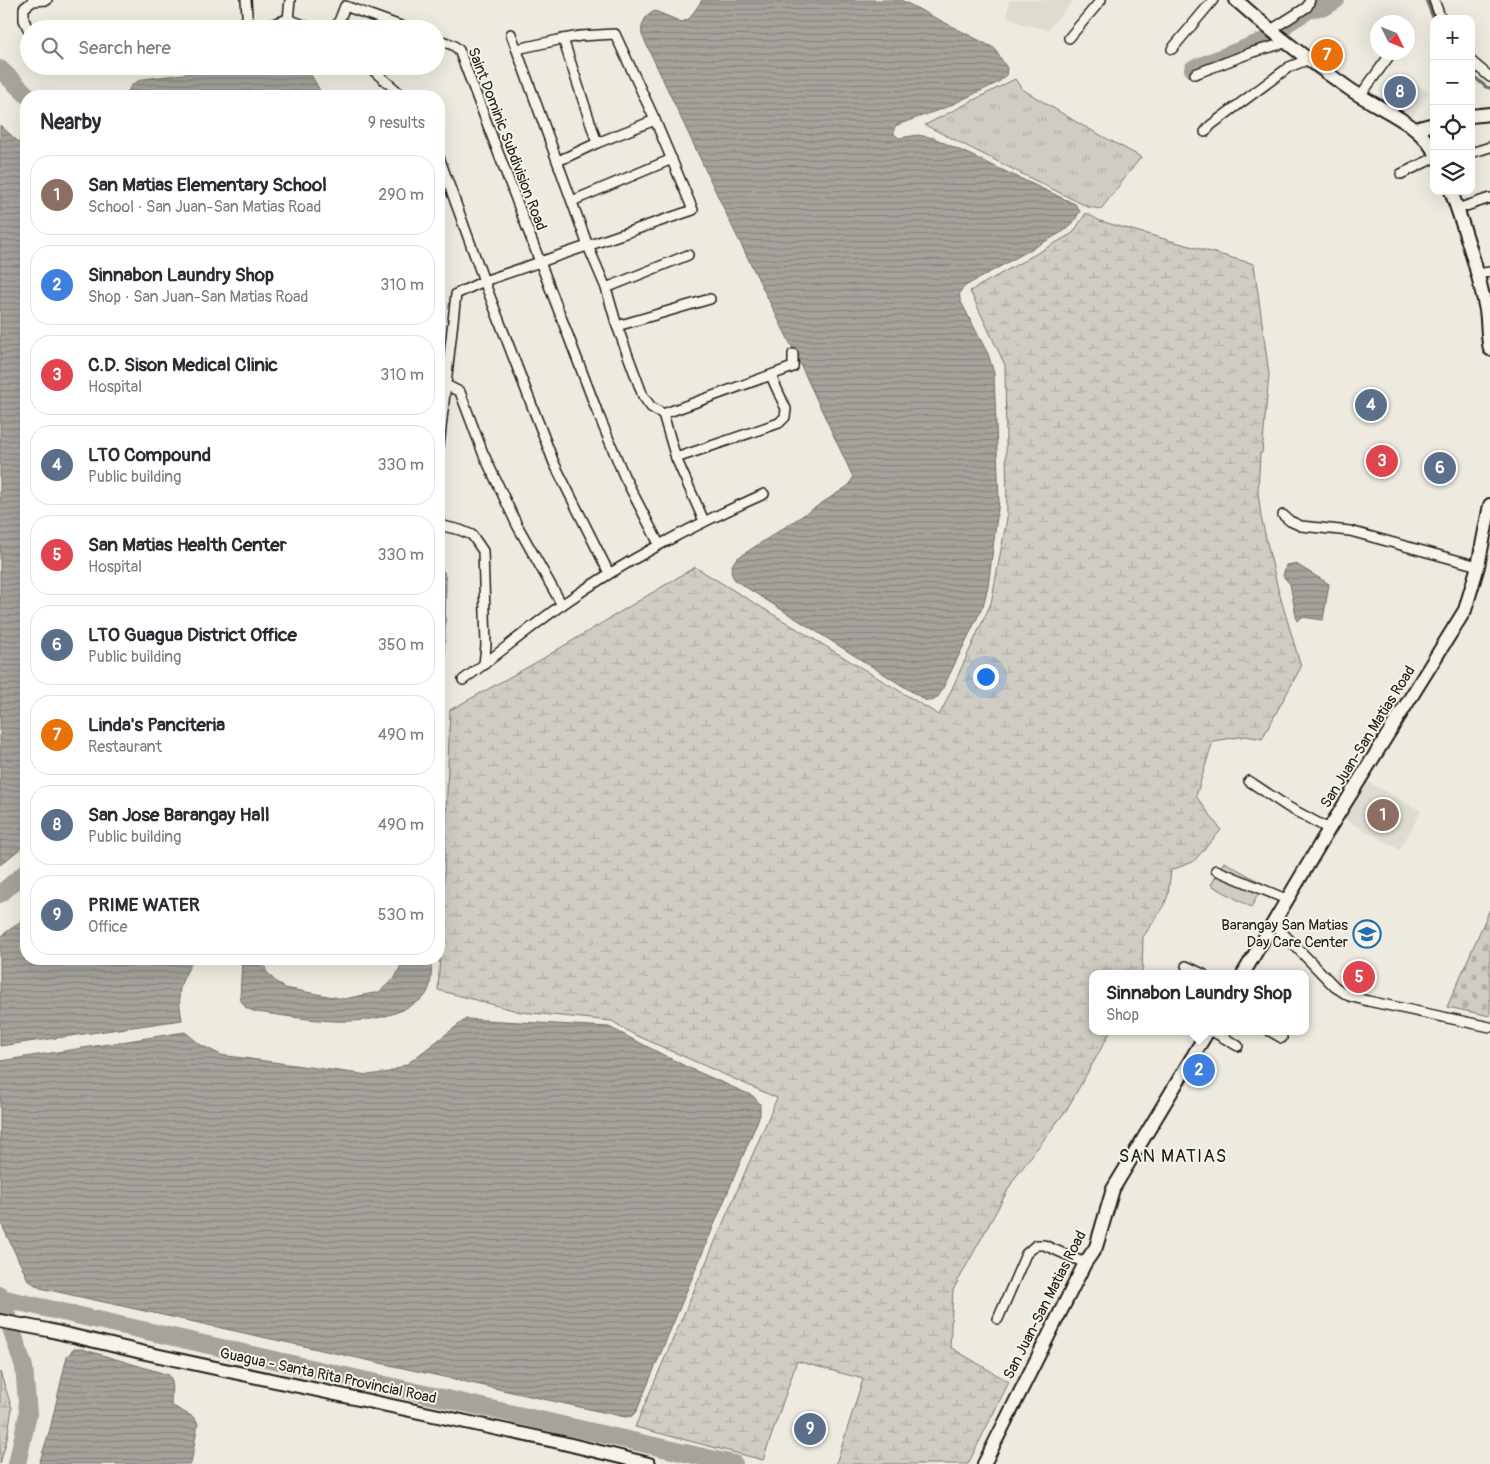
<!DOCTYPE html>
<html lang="en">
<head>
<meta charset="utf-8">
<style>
  :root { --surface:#fff; --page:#f2f2f3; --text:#2b2b33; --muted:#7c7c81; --line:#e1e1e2; --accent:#1f6fb2 }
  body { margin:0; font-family:Pangolin,sans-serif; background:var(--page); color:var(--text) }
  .controls { position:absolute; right:15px; top:15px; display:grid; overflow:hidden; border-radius:10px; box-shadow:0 5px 20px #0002 }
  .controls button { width:45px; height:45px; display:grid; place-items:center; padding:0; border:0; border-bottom:1px solid var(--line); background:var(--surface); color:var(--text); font:25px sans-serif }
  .compass { position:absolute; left:1370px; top:15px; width:45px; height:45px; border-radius:50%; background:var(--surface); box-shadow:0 5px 20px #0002; rotate:133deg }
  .you { position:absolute; left:985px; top:676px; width:18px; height:18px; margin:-12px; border:4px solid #fff; border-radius:50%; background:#1a73e8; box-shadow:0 0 0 8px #1a73e833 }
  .badge { display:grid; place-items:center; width:32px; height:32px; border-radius:50%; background:var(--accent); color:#fff; font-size:16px; font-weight:700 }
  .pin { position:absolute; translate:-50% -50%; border:2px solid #fff; box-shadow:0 1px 5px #0006 }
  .popup { position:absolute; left:1089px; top:970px; width:220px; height:65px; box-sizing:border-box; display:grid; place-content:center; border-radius:10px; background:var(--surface); filter:drop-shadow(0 1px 4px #0005); font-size:16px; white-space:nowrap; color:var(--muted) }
  .popup b { font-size:19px; color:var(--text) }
  .popup::after { content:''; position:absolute; left:50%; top:100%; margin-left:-10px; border:10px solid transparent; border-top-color:var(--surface) }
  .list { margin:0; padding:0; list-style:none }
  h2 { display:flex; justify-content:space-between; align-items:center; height:65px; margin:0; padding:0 20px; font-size:21px }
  h2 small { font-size:16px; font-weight:400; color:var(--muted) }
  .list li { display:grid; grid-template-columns:32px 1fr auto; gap:15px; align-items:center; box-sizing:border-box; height:80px; margin:0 10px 10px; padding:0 10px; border:1px solid var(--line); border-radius:20px }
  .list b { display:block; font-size:19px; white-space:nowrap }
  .list p { margin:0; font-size:16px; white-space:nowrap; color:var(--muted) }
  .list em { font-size:16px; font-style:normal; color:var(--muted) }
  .icon { flex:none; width:28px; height:28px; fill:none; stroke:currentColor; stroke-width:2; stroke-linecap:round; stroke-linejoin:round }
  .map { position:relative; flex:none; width:1490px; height:1464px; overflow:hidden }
  .search { position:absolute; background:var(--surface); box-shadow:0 5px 20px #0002; left:20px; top:20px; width:425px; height:55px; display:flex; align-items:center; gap:12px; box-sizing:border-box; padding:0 18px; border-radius:28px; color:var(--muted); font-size:19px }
  .panel { position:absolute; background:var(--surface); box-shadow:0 5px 20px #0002; left:20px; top:90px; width:425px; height:875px; border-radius:20px }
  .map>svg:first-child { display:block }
  .built { fill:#dedbd1 }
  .grass { fill:url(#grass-tufts); stroke:#767470 }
  .wetland { fill:url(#wetland-marsh); stroke:#767470 }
  .cemetery { fill:url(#cemetery-stones); stroke:#767470 }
  .park { fill:#cfccc3; stroke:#767470 }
  .water { fill:url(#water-rules); stroke:#6f6d69 }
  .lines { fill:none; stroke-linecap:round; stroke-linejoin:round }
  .stream { stroke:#6f6d69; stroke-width:3 }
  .river { stroke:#a6a39d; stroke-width:18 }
  .street-casing { stroke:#1c1c1c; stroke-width:12 }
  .secondary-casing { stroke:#1c1c1c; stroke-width:16 }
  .street { stroke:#f7f3e8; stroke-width:9 }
  .secondary { stroke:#f7f3e8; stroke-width:12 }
  .labels { text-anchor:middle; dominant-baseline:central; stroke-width:4; stroke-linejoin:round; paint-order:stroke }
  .street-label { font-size:15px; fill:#1c1c1c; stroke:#f7f3e8 }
  .poi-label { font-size:15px; fill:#1c1c1c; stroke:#f7f3e8; text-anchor:end }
  .quarter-label { font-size:18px; letter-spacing:1px; fill:#1c1c1c; stroke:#f7f3e8 }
</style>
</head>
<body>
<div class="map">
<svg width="1490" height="1464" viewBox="0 0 1490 1464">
  <defs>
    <pattern id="grass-tufts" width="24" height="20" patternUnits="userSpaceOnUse" patternTransform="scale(1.25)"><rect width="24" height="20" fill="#cfccc3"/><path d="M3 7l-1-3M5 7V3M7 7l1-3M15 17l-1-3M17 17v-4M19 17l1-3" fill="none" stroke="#b1afa7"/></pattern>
    <pattern id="wetland-marsh" width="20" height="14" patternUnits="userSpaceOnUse" patternTransform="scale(1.25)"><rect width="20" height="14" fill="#cfccc3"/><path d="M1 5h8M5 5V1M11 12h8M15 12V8" fill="none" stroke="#b1afa7"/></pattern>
    <pattern id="cemetery-stones" width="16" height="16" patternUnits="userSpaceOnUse" patternTransform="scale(1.25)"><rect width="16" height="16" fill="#cfccc3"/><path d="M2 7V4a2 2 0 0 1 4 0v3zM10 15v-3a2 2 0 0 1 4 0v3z" fill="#b1afa7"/></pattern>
    <pattern id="water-rules" width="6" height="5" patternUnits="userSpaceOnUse" patternTransform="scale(1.25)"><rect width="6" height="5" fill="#a6a39d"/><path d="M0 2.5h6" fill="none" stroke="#86847f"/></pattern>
  </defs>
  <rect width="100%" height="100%" fill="#eeeae0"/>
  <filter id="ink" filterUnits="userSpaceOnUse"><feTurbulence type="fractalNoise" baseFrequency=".02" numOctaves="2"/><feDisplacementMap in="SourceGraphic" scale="10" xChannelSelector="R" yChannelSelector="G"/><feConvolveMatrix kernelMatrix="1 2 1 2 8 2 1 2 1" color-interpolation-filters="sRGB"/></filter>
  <g filter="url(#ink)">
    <g class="built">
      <path d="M1009 0H1074L1048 30 1023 24 1007 17Z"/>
      <path d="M1413 82 1429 92 1411 120 1395 110Z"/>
      <path d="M1366 781 1421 811 1400 850 1345 819Z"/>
    </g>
    <path class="grass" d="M1015 79 1022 89 1078 123 1141 157 1101 209 1088 207 925 125Z"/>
    <g class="wetland">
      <path d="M1086 213 1100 221 1254 264 1269 374 1262 453H1260L1258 492 1261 517 1278 589 1301 667 1262 739 1246 736 1213 741 1196 796 1221 830 1193 862 1171 870 1168 895 1163 908 1143 937 1142 974H1093V1031H1111L1067 1109 1014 1179 953 1290 950 1347 1009 1382 968 1464H836L863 1379 797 1361 763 1460 635 1427 777 1098 631 1033 612 1021 521 1012 438 990 443 903 450 710 537 662 695 567 939 715 944 706 991 603 1007 518 1005 365 970 291 1073 233Z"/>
      <path d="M0 1372 12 1408 7 1439 0 1464Z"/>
    </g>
    <path class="cemetery" d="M1490 909V1016L1447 1007Z"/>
    <path class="park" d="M1224 862 1264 884 1251 907 1211 885Z"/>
    <g class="water">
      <path d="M702 0H901L994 48 1007 68 1006 76 997 83 947 107 897 125 894 128V134L899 138 918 135 934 138 1075 204 1080 211 1073 223 1064 231 967 285C960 290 958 294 961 302L988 354 994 373 999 501 988 587 983 606 941 692C937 699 933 703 925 700L736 581C729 573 730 567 736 559L845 488 850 484 853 477 795 353 731 224 642 35C640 25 645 15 655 11L682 22 689 19Z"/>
      <path d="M249 66H306L323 96H127C129 86 133 83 143 79Z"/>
      <path d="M0 125 26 149V844L0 865Z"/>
      <path d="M1296 564 1329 584 1323 620 1302 617 1297 621 1290 584 1283 576 1286 565Z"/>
      <path d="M439 567 444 572 446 582 443 721 439 726Z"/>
      <path d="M26 917V959H194C178 986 177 989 182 1020L0 1046V937Z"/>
      <path d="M242 959H263L266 971 275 981 285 988 344 999 379 992 395 978 404 959H431C431 971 433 985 425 996 422 1000 415 1003 410 1006 364 1032 305 1018 256 1012L246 1008 240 999Z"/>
      <path d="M466 1019 609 1027 687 1067 753 1096 760 1104V1115L637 1410 632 1416 625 1417 40 1288 28 1280 0 1221V1061L185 1032 201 1045 221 1055 368 1075 389 1072 407 1064Z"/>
      <path d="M74 1349H82L169 1375 172 1381 171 1405 193 1417 198 1423 191 1464H39L50 1429 67 1356Z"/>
    </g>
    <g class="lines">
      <g class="stream">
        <path d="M1426 0 1434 20"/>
        <path d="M1471 74 1486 87 1490 88"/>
      </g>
      <g class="river">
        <path d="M0 69 28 96"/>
        <path d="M1193 69 1276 36 1287 23 1310 9 1326 6 1336 0"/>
        <path d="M0 894 26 872"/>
        <path d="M0 1295 24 1367 28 1414 17 1464"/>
        <path d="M1 1298 734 1464"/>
      </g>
      <g class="street-casing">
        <g id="street">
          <path d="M246 0 248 29"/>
          <path d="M1434 0 1441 19"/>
          <path d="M288 19 290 0"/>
          <path d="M258 29 288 19 314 29"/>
          <path d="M336 29 345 6 409 29"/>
          <path d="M1271 30 1307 7 1310 0"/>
          <path d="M29 31 24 20V8L33 1 47 0"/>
          <path d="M511 34 588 246 606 288 617 326 643 396 651 407 663 414 676 458 704 521"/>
          <path d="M1069 38 1101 0"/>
          <path d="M436 39 453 45 459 50 597 411 624 476 659 544"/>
          <path d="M517 49 563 39"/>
          <path d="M1172 49 1213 0"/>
          <path d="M1471 61 1490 77"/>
          <path d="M368 66 403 96"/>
          <path d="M1195 74 1253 52 1285 43"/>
          <path d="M1360 96 1392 52"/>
          <path d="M1205 132 1211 125 1289 67 1307 60"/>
          <path d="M1471 153 1490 147"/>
          <path d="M439 157 484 281 554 463 609 573"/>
          <path d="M558 161 597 143 655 120"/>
          <path d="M1401 174 1434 158"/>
          <path d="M572 201 672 159"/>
          <path d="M1457 209 1490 198"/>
          <path d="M1477 274 1490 272"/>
          <path d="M606 288 688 255"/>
          <path d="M617 326 710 299"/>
          <path d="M446 385 460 392 483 453 517 525 562 605"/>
          <path d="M663 414 793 367V354"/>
          <path d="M439 446 456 294 484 281 693 210 655 120 615 34 580 36 563 39 597 143"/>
          <path d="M676 458 779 423 785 417 786 409 771 376"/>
          <path d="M1283 515 1290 521 1301 526 1350 531 1478 566"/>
          <path d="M439 525 460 530 472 535 483 551 486 645 484 665"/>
          <path d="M463 680C497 655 529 628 563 604 628 559 692 526 764 494"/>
          <path d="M1249 781 1288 807 1329 829"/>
          <path d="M1216 870 1286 899"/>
          <path d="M1273 923 1335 987 1349 996 1368 1001 1490 1027"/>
          <path d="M1186 966 1203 974"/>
          <path d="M1212 1031 1238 1046"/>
          <path d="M1270 1031 1282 1038"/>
          <path d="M998 1319 1026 1254 1036 1245H1044L1085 1263"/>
        </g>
      </g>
      <g class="secondary-casing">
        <g id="secondary">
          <path d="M1236 0C1274 34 1309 61 1351 90 1379 109 1416 121 1434 151"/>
          <path d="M1471 116 1490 114"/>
          <path d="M1415 129 1434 124"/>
          <path d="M1451 191C1465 230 1478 270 1486 310 1488 323 1487 336 1490 349"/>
          <path d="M1243 974 1329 829 1465 610 1478 566 1490 505"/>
          <path d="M0 1321 48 1330 141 1352 559 1442 649 1464"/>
          <path d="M984 1464 1085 1263 1096 1247 1113 1189 1208 1031"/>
        </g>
      </g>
      <use href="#street" class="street"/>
      <use href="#secondary" class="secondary"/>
    </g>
  </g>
  <defs>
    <g id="school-ring" transform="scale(1.4375)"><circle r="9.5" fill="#f7f3e8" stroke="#1f6fb2" stroke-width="1.5"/><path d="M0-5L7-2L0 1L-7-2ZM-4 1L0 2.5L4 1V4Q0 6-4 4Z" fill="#1f6fb2"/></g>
  </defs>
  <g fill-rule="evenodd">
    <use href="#school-ring" x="1367" y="934"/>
  </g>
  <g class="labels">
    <g class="street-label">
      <text transform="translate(507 139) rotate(69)">Saint Dominic Subdivision Road</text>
      <text transform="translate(1368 737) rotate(-58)">San Juan-San Matias Road</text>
      <text transform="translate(1045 1305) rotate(-63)">San Juan-San Matias Road</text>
      <text transform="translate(328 1376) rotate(12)">Guagua - Santa Rita Provincial Road</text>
    </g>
    <g class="poi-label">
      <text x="1348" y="925">Barangay San Matias<tspan x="1348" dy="17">Day Care Center</tspan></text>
    </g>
    <g class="quarter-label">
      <text x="1173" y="1156">SAN MATIAS</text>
    </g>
  </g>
</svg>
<div class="controls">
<button>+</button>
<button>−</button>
<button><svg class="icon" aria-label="locate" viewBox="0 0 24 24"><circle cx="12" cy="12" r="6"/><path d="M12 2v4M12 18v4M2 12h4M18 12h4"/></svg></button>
<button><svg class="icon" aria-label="layers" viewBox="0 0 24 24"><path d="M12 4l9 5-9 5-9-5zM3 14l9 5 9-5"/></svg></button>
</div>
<svg class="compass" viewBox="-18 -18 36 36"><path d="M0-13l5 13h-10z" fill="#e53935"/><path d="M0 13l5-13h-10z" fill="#7c7c81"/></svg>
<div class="you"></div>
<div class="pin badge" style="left:1383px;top:815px;background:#8d6e63">1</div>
<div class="pin badge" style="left:1199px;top:1070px;background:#3f7fe0">2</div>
<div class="popup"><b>Sinnabon Laundry Shop</b>Shop</div>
<div class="pin badge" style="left:1382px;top:461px;background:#e0444e">3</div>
<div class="pin badge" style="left:1371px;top:405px;background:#5c6f8a">4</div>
<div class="pin badge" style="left:1359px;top:977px;background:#e0444e">5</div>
<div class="pin badge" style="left:1440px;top:468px;background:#5c6f8a">6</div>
<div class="pin badge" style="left:1327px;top:55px;background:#e8710a">7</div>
<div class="pin badge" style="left:1400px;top:92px;background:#5c6f8a">8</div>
<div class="pin badge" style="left:810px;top:1429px;background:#5c6f8a">9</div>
<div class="search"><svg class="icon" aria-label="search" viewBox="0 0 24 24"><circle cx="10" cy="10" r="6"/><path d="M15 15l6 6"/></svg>Search here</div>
<section class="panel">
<h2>Nearby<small>9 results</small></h2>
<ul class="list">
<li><span class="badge" style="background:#8d6e63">1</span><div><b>San Matias Elementary School</b><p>School · San Juan-San Matias Road</p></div><em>290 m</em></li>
<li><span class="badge" style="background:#3f7fe0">2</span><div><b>Sinnabon Laundry Shop</b><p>Shop · San Juan-San Matias Road</p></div><em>310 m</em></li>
<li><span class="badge" style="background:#e0444e">3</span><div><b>C.D. Sison Medical Clinic</b><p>Hospital</p></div><em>310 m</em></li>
<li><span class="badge" style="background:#5c6f8a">4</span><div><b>LTO Compound</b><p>Public building</p></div><em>330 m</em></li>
<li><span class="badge" style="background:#e0444e">5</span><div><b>San Matias Health Center</b><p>Hospital</p></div><em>330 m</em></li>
<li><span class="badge" style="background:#5c6f8a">6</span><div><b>LTO Guagua District Office</b><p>Public building</p></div><em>350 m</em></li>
<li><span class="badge" style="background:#e8710a">7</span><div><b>Linda's Panciteria</b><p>Restaurant</p></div><em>490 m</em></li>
<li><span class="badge" style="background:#5c6f8a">8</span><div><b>San Jose Barangay Hall</b><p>Public building</p></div><em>490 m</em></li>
<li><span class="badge" style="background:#5c6f8a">9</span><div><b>PRIME WATER</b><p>Office</p></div><em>530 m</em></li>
</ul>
</section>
</div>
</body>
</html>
